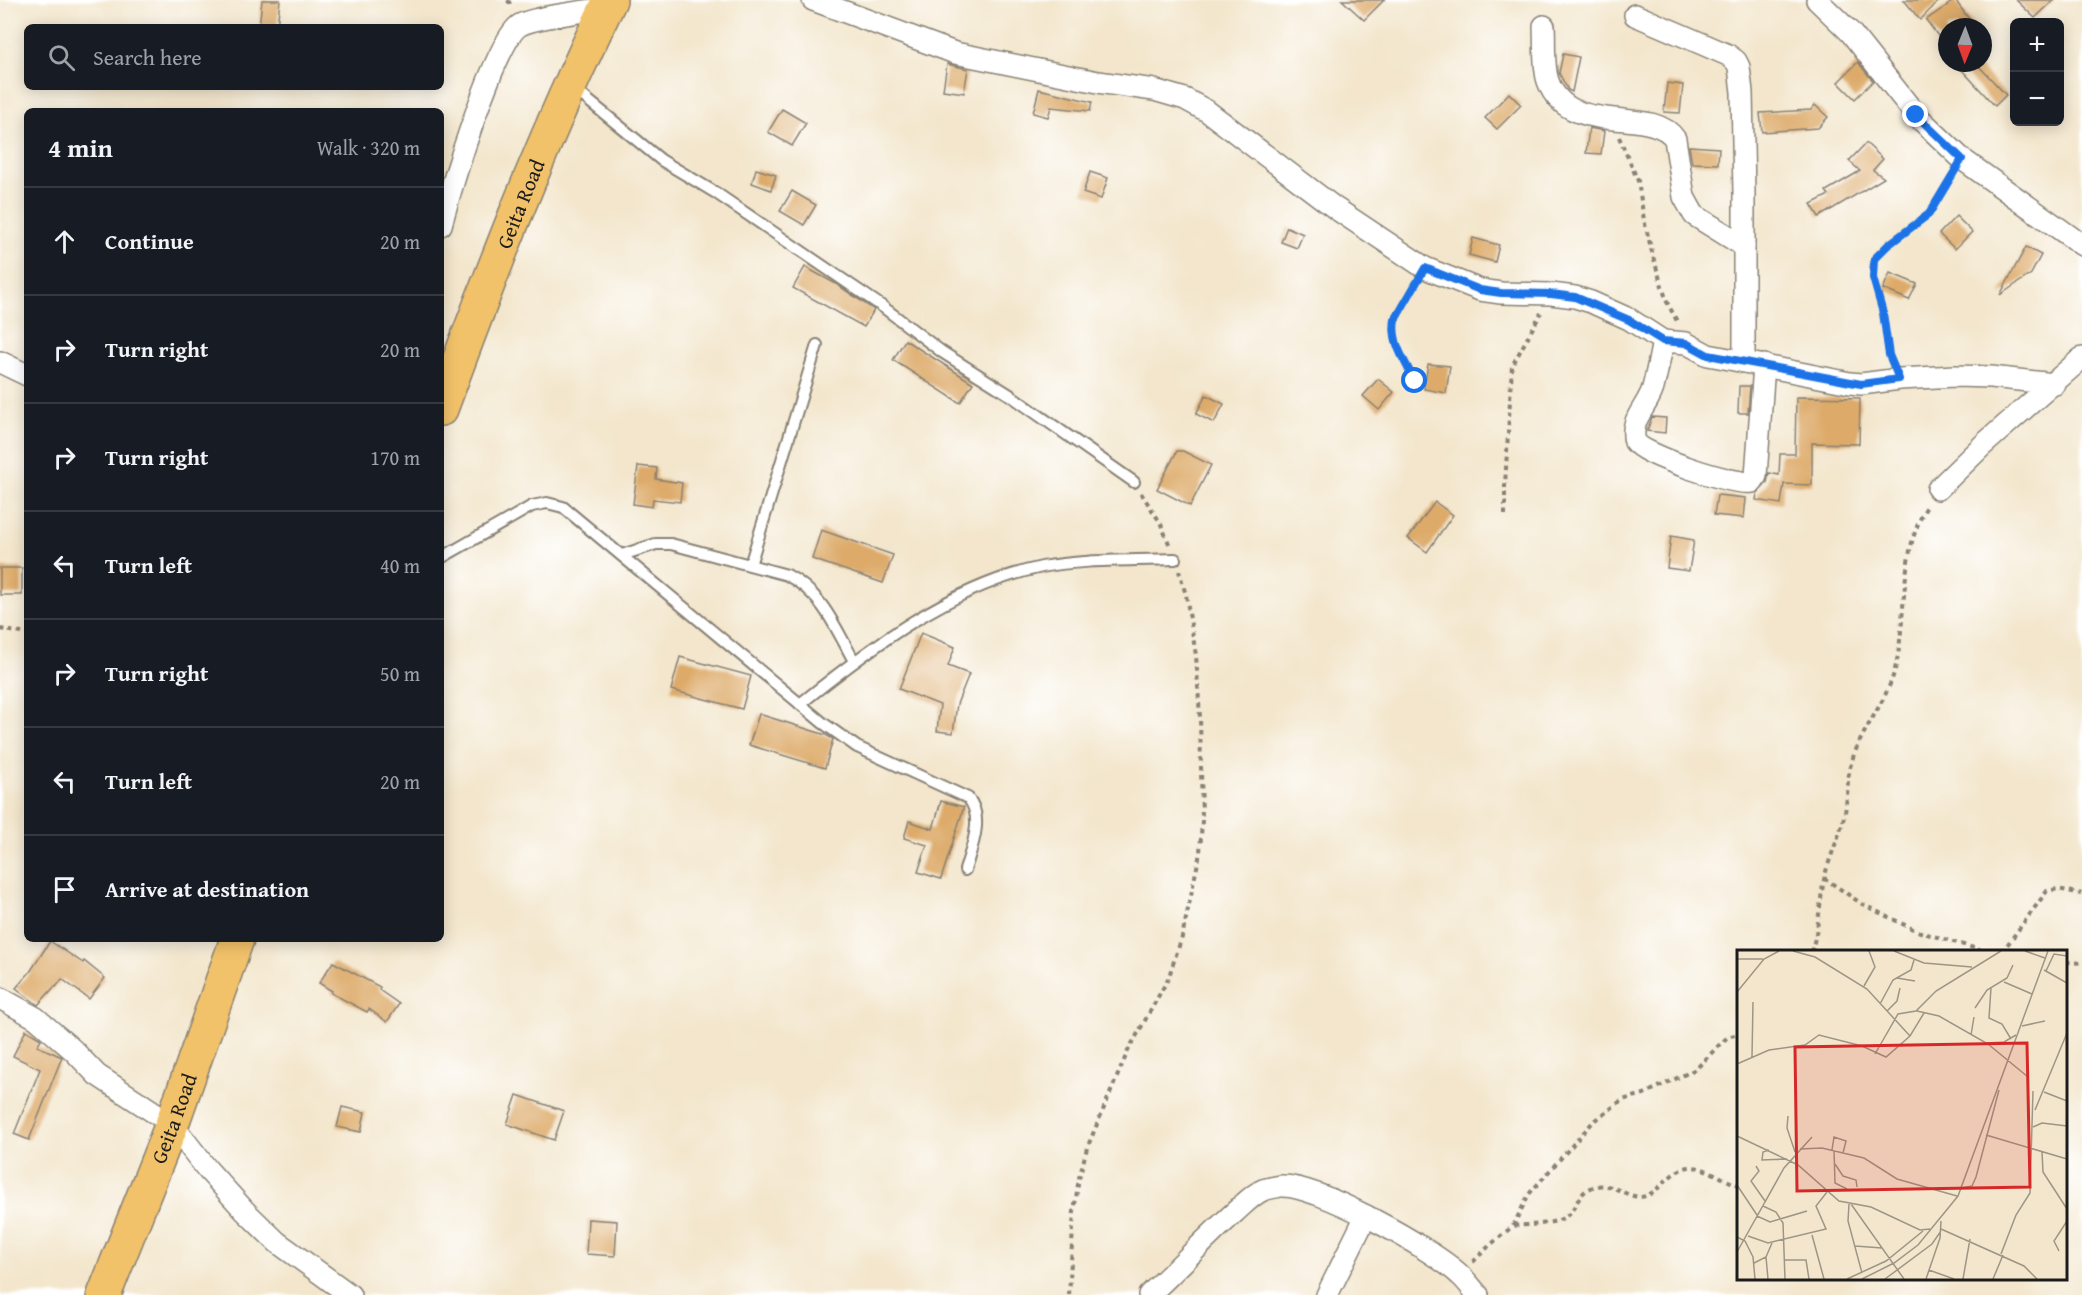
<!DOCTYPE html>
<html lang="en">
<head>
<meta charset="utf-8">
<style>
  :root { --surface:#171b24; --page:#20242c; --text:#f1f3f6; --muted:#9ea1a6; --line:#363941 }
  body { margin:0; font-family:"Gentium Book Plus",serif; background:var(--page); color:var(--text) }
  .controls { position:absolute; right:18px; top:18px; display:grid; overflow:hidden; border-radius:9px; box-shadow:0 3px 15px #0003 }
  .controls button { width:54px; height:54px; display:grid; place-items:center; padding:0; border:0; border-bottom:2px solid var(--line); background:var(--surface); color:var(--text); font:30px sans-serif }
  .compass { position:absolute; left:1938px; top:18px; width:54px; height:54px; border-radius:50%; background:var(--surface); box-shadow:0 3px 15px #0003; rotate:181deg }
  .stop { position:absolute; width:18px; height:18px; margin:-14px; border:4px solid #1a73e8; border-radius:50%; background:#fff }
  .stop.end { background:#1a73e8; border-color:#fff; box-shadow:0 2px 6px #0008 }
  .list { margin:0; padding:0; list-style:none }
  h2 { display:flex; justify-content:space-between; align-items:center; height:78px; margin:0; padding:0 24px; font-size:26px }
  h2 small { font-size:20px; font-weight:400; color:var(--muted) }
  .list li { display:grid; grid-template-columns:39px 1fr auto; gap:18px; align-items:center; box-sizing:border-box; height:108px; padding:0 24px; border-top:2px solid var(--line) }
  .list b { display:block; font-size:22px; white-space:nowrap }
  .list em { font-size:20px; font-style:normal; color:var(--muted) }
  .icon { flex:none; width:33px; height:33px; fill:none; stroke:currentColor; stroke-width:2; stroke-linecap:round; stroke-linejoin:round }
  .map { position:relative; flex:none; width:2082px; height:1295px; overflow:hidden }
  .search { position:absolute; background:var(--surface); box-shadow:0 3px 15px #0003; left:24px; top:24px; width:420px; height:66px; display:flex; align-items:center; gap:15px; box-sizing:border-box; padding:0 21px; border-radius:9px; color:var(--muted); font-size:22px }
  .panel { position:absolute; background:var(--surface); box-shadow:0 3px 15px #0003; left:24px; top:108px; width:420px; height:834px; border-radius:9px }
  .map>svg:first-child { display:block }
  .building { fill:#ddaa69 }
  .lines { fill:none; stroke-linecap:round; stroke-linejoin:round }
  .lane-casing { stroke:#888174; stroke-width:14 }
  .street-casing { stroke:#888174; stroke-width:24 }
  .highway-casing { stroke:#888174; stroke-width:36 }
  .path { stroke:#888174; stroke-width:4; stroke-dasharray:4.5 4.5; stroke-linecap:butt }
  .lane { stroke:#fff; stroke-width:10 }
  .street { stroke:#fff; stroke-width:21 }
  .highway { stroke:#f2c26a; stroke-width:33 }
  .route { stroke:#1a73e8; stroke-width:8 }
  .labels { text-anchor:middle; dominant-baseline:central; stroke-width:6; stroke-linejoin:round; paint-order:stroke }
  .street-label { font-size:21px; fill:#1c1c1c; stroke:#fff }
  .inset-road { fill:none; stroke:#9d9586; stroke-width:1.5 }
  .view { fill:#d62828; fill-opacity:0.15; stroke:#d62828; stroke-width:3 }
  .inset-edge { fill:none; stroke:#1c1c1c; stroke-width:3 }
</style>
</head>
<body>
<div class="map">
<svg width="2082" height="1295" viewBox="0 0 2082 1295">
  <rect width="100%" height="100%" fill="#fff"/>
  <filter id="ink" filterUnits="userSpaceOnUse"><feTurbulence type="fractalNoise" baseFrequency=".0167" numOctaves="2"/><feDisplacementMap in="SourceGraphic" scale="12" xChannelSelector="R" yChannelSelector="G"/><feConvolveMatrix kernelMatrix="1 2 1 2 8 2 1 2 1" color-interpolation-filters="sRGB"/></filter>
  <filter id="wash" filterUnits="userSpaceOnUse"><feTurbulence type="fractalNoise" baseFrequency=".008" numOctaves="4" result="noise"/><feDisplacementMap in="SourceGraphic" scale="24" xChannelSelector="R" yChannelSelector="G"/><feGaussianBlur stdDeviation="1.35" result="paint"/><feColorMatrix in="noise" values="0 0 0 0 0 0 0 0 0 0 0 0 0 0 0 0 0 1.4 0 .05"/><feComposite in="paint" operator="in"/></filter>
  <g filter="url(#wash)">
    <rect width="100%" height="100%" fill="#f3e6cc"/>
    <g id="blocks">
      <g class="building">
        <path d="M262 0H280L277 27H259Z"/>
        <path d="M1342 0H1384L1364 20Z"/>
        <path d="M1904 0H1940L1920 20Z"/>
        <path d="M1955 0 1975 27H1947V48L1926 20Z"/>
        <path d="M2016 0H2054L2035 18Z"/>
        <path d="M1563 54 1579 57 1572 92 1568 90 1559 73Z"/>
        <path d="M1858 62 1873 81 1855 99 1838 82Z"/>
        <path d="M1970 63H1976L2006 95 1995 106 1962 70Z"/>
        <path d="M947 64 968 69 964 93 943 90Z"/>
        <path d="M1667 83 1683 85 1680 113 1664 112Z"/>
        <path d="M1039 89 1092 102 1090 111 1051 107 1048 117 1033 113Z"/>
        <path d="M1509 93 1521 105 1497 129 1485 118Z"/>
        <path d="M1815 105 1828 117 1818 128 1762 132 1760 113 1811 110Z"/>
        <path d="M782 109 806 123 792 146 768 132Z"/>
        <path d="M1589 128 1604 131 1601 154 1586 153Z"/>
        <path d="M1866 143 1883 159 1873 170 1884 178 1819 217 1811 204 1829 195 1826 191 1860 171 1849 161Z"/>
        <path d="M1689 146 1719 148 1718 164 1692 163Z"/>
        <path d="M756 169 776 175 771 190 752 183Z"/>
        <path d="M1090 172 1108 178 1101 199 1083 193Z"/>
        <path d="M792 191 816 205 804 225 780 211Z"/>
        <path d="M1956 216 1972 232 1955 249 1939 234Z"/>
        <path d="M1287 227 1303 234 1297 248 1281 242Z"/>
        <path d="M1473 238 1499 245 1495 262 1469 255Z"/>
        <path d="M2026 247 2041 255 2031 274 2000 295Z"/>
        <path d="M805 267 836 284 874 310 864 327 793 288Z"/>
        <path d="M1890 273 1917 284 1909 300 1883 289Z"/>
        <path d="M905 340 973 383 960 403 893 360Z"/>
        <path d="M1428 364 1450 366 1446 393 1424 389Z"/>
        <path d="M1378 379 1394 392 1379 410 1363 396Z"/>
        <path d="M1739 386H1750L1748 413H1738Z"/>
        <path d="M1206 395 1224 404 1214 423 1196 414Z"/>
        <path d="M1796 397 1860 398 1859 444 1812 443V485L1784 484 1781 504 1756 500 1757 494 1767 483 1769 473 1779 475 1780 454H1795Z"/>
        <path d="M1652 417 1666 418 1665 433 1647 431Z"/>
        <path d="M1177 451H1183L1211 465 1190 506 1157 489Z"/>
        <path d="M638 466 657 468 656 479 682 483 680 502 653 499 652 507 633 504Z"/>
        <path d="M1717 495 1746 498 1744 518 1714 515Z"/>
        <path d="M1435 502 1453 515 1427 552 1408 538Z"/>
        <path d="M821 530 893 555 883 583 812 559Z"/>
        <path d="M1671 536 1694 540 1689 571 1667 568Z"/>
        <rect x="0" y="568" width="22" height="27"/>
        <path d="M921 633 955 647 948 666 969 674 957 704 953 733 937 731 940 705 899 689Z"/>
        <path d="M680 657 751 676 742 709 671 690Z"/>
        <path d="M759 714 826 735 833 739 825 768 749 745Z"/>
        <path d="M941 801 964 807 941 879 918 872 927 845 904 838 909 821 933 829Z"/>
        <path d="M50 941 83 963 84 961 105 978 89 999 62 979 56 987 55 986 38 1005 16 988 30 972Z"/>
        <path d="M333 962 380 987 379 990 399 1004 387 1022 369 1009 367 1012 331 993 332 991 319 983Z"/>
        <path d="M26 1030 41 1039 37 1046 62 1057 29 1140 14 1134 40 1069 13 1056Z"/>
        <path d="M517 1095 564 1111 554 1140 507 1124Z"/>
        <path d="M342 1107 365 1112 361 1132 337 1127Z"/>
        <path d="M588 1219 617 1221 615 1256 586 1254Z"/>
      </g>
    </g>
  </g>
  <g filter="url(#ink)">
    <use href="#blocks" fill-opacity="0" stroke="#888174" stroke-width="1.5"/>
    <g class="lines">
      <g class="lane-casing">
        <g id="lane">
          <path d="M573 88 661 160 716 193 883 307 942 352 1010 395 1134 482"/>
          <path d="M622 555 656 544H671L787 575C823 594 835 627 854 661"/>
          <path d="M441 558 532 506 547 503 563 507 823 723 857 747 968 798C985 817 971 849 965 870"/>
          <path d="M750 565 817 345"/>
          <path d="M800 704C871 647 951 586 1042 567 1083 559 1133 561 1175 559"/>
        </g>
      </g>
      <g class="street-casing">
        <g id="street">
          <path d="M813 0 955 53 1098 82 1154 90 1185 99 1207 111 1335 208 1425 268 1480 290 1501 293 1551 294 1575 297 1591 302 1629 319 1663 341 1686 343 1708 355 1719 357 1850 383 1861 384 1900 379 1955 376 1991 377 2055 384"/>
          <path d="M1817 0 1851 33 1916 115 1962 159 2082 245"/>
          <path d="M1635 15 1728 55 1736 61 1739 67 1742 92 1744 194V362"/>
          <path d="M1544 26C1545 42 1543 67 1548 81 1568 139 1652 104 1675 139L1684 197 1694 215 1744 246"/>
          <path d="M441 225C450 191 495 39 520 25 534 17 587 11 606 8"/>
          <path d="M1663 341C1660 356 1657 373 1653 388 1647 408 1629 419 1635 442 1645 456 1736 486 1752 482L1756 476 1764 365"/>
          <path d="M0 362 27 375"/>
          <path d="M1938 489 1983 445 2082 358"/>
          <path d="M0 998 36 1018 73 1050 97 1075 172 1124 207 1169 245 1211 277 1242 350 1295"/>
          <path d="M1149 1295C1178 1268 1205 1239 1235 1212 1243 1205 1253 1194 1263 1190 1268 1188 1276 1187 1281 1186 1317 1184 1433 1249 1460 1275 1467 1281 1472 1289 1478 1295"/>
          <path d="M1327 1295 1366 1216"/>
        </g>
      </g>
      <g class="highway-casing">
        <g id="highway">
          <path id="s1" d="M441 409C492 271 545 133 610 0"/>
          <path id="s2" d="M104 1295 172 1124 237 939"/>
        </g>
      </g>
      <g class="path">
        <path d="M508 0 512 8"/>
        <path d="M1619 137 1638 181 1644 220 1654 260 1667 302 1678 323"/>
        <path d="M1891 362C1885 347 1886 331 1883 315 1880 296 1869 278 1874 259L1888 245 1929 214 1952 174"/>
        <path d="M1415 381C1407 365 1389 341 1394 322 1398 309 1409 296 1416 285"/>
        <path d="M1141 493 1160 522 1170 546"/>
        <path d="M1505 515V485L1512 366 1541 313"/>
        <path d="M0 629 27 634"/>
        <path d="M1824 878 1862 904 1917 931 1987 952"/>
        <path d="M1811 952C1820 926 1819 901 1825 875 1831 853 1844 826 1846 805 1848 791 1847 778 1851 764 1861 728 1888 702 1896 665 1907 615 1899 548 1928 505"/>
        <path d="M2002 952 2047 891 2058 889 2082 894"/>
        <path d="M2066 962 2082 963"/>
        <path d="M1514 1226C1532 1224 1558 1226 1571 1212 1576 1205 1580 1194 1587 1190 1609 1177 1621 1196 1640 1197 1658 1197 1669 1168 1691 1167 1707 1167 1723 1180 1738 1185"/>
        <path d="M1473 1262 1489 1246 1513 1226 1529 1194 1592 1123 1622 1100 1644 1094 1696 1069 1721 1043 1728 1037 1738 1034"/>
        <path d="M1069 1295 1074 1211 1079 1178 1087 1148 1128 1051 1168 979 1182 937 1200 853 1202 820 1200 717 1196 655 1186 595 1179 571"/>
      </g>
      <use href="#lane" class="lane"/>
      <use href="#street" class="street"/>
      <use href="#highway" class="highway"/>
    </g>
  </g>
  <g class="lines" filter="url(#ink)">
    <path class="route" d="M1415 381C1405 362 1391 342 1395 320L1425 268 1480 290 1501 293 1551 294 1575 297 1629 320 1663 341 1686 343 1708 355 1719 357 1861 384 1899 379 1889 355 1883 313 1873 278 1874 259 1888 245 1929 214 1962 159 1916 115"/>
  </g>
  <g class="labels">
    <g class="street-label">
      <text stroke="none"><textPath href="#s1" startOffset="220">Geita Road</textPath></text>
      <text stroke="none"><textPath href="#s2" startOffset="190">Geita Road</textPath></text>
    </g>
  </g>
  <g transform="translate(1737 950)">
    <rect width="330" height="330" fill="#f3e6cc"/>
    <path class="inset-road" d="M56 1 78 7 130 39 173 86M157 1 187 13 235 17M288 1 308 8M0 9H26M307 20 330 33M309 21 317 4 330 6M160 28 178 31M267 32 295 44M127 36 138 17 132 1M254 38 252 68 265 74 274 89M0 42 27 9 42 1M143 54 156 30 174 20 177 10M238 58 250 40 270 28 276 15M150 61 160 51 163 38M180 61 202 66 249 93 267 92 279 85M285 76 308 71M234 85 237 67M251 94 291 127M138 104 161 64 179 61 199 41 264 1M15 107 16 52M0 114 32 100 68 95 82 85 125 96 149 107 173 86 187 63M307 142 330 151M298 160 330 83M51 166 50 178 58 202M296 177 305 173 330 176M249 185 330 209M0 186 61 215 102 251 134 257 183 280 193 279M63 199 85 198 127 208 160 229 220 246M32 200 26 202 25 210 50 209M95 200 97 187 109 191 106 203M97 200 98 233 110 239M305 202 306 222 330 259M98 214 106 226 119 230 120 237M19 216 22 221 14 231 28 251M0 235 20 265M225 238 235 236 239 227 262 140M112 254 111 271 125 323M114 254 167 329M26 256 39 262 46 273 48 329M20 266 33 272 70 261M204 279 287 316 300 329M75 285 87 329M11 286 31 293 89 279 79 256 90 242M0 287 8 291 16 307 18 329M118 296 145 298M322 301 317 291 330 271M0 302 47 218 75 187M264 304 279 265 293 243 296 141M29 307 31 329M48 310H69L72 329M17 313 29 307 35 293M192 320 217 329M110 329 149 311 186 281M125 329 157 313 181 295 221 246 311 1M148 329 195 294 204 281M189 329 203 288 204 271M226 329 233 289M256 329 266 305"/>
    <path class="view" d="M290 93 293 237 60 241 58 97Z"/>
    <rect width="330" height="330" class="inset-edge"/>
  </g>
</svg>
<div class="controls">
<button>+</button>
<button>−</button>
</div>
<svg class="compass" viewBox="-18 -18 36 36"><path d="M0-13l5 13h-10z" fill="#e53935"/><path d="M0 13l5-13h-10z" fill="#9ea1a6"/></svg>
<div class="stop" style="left:1415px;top:381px"></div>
<div class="stop end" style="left:1916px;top:115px"></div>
<div class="search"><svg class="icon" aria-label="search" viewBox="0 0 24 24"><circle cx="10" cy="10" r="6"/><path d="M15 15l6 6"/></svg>Search here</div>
<section class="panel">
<h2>4 min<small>Walk · 320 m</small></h2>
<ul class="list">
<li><svg class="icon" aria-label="ahead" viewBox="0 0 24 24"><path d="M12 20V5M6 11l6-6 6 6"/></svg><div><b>Continue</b></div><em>20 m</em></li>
<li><svg class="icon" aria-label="right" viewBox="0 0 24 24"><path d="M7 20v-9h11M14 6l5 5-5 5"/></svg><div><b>Turn right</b></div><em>20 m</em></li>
<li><svg class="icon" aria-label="right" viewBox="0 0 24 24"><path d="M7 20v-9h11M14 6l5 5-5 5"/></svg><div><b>Turn right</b></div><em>170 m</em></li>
<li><svg class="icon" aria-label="left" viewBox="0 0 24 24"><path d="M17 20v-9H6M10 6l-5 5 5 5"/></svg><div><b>Turn left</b></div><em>40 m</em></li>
<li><svg class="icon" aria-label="right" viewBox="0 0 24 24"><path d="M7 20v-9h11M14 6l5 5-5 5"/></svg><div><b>Turn right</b></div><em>50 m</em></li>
<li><svg class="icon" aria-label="left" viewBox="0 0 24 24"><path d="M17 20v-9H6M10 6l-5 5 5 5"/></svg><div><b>Turn left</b></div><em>20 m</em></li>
<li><svg class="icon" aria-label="arrive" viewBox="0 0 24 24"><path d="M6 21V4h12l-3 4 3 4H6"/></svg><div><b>Arrive at destination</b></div></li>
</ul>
</section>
</div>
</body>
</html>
